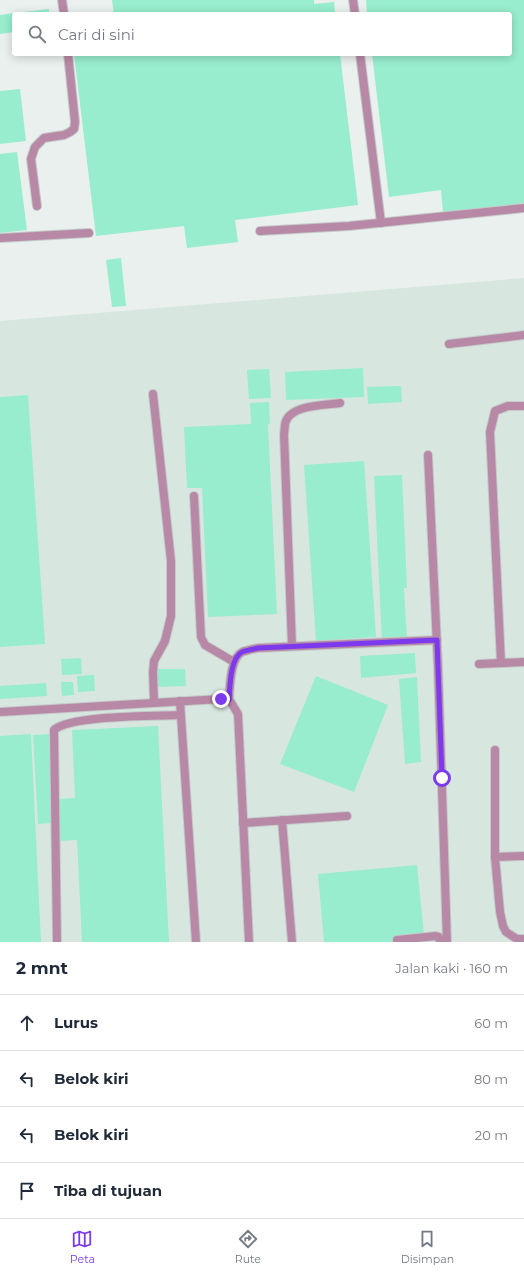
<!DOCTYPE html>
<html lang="id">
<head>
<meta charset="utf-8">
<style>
  :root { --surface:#fff; --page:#f2f2f3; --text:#1f2937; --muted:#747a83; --line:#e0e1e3; --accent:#7c3aed }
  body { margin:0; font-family:Montserrat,sans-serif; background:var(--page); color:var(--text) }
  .stop { position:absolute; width:12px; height:12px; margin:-9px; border:3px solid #7c3aed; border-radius:50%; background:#fff }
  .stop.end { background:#7c3aed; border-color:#fff; box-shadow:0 1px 4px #0008 }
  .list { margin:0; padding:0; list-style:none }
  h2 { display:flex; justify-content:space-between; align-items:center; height:52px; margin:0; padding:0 16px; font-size:17px }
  h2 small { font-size:13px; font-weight:400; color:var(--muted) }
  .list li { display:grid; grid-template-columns:26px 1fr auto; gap:12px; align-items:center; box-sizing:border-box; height:56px; padding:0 16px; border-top:1px solid var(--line) }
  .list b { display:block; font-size:15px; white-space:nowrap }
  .list em { font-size:13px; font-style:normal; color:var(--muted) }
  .icon { flex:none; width:22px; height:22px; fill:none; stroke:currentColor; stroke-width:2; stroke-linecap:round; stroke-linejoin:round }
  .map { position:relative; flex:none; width:524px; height:942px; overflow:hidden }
  .search { position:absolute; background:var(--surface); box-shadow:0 2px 10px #0003; left:12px; right:12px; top:12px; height:44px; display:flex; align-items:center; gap:10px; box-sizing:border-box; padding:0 14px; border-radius:4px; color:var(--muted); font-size:15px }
  .sheet { height:276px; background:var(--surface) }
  nav { display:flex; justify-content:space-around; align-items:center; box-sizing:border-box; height:56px; border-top:1px solid var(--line); background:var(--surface); font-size:11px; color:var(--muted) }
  nav a { display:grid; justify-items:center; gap:2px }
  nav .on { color:var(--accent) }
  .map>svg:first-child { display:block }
  .built { fill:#d8e6e0 }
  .building { fill:#97edce }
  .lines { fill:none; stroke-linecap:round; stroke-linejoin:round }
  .lane-casing { stroke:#c5cbc9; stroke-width:10 }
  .lane { stroke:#b889a6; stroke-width:8 }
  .route { stroke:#7c3aed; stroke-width:5 }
</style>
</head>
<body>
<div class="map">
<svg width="524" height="942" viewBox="0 0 524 942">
  <rect width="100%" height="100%" fill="#e9f0ed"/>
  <path class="built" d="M524 278V942H0V321Z"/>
  <g class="building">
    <path d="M112 0H314V4L334 2 335 14H114Z"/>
    <path d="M366 0H524V203L443 213 441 190 389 197 372 54H510V14H367Z"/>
    <path d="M49 9V14H15V13Z"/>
    <path d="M14 13V32L0 34V15Z"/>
    <path d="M74 54H340L358 205 235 220 238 242 187 248 184 226 96 236Z"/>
    <path d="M20 89 26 141 0 144V91Z"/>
    <path d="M17 152 27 230 0 233V154Z"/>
    <path d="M121 258 126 306 112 307 106 260Z"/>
    <path d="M363 368 364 397 286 400 285 372Z"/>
    <path d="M269 369 271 398 249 399 247 370Z"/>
    <path d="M401 386 402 402 368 404 367 387Z"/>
    <path d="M28 395 45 644 0 647V397Z"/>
    <path d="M269 402 270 424H268L277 614 208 617 202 488H187L184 427 251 424 250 403Z"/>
    <path d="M364 461 376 637 316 641 304 465Z"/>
    <path d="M402 475 407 588H404L407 640 382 642 374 476Z"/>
    <path d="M415 653 416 673 361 678 360 656Z"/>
    <path d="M81 658 82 674 62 675 61 659Z"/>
    <path d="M156 669H185L186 686 156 687Z"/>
    <path d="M94 675 95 691 78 692 77 676Z"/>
    <path d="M316 676 388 705 354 792 280 764Z"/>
    <path d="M417 677 421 762 405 764 399 679Z"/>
    <path d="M61 682H73L74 695 62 696Z"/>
    <path d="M46 683 47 696 0 699V686Z"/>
    <path d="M158 726 169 942H82L77 840 59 841 57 799 75 798 72 730Z"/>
    <path d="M31 734 41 942H0V736Z"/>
    <path d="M49 734 53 823 38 824 33 735Z"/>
    <path d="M417 865 424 935 397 942H324L318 874Z"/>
  </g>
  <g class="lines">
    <g class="lane-casing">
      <g id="lane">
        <path d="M62 0 64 14"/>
        <path d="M353 0 355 14"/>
        <path d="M360 54 381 223"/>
        <path d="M37 206 31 159 35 147 44 138 64 135 70 132 74 129 75 122 68 54"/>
        <path d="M260 231 349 226 524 208"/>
        <path d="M0 238 89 233"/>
        <path d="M449 344 524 335"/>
        <path d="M153 394 171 561V616L165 641 154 661 153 672 154 702"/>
        <path d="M428 455 438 667 447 942"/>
        <path d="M194 496 201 637 205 645 234 662"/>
        <path d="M292 646 284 434C285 430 284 425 286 421 292 405 325 405 340 403"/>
        <path d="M501 663 490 432 495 411 508 406H524"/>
        <path d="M479 664 524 662"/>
        <path d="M229 699C230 687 230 658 242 652 247 650 253 649 258 648L437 640"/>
        <path d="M180 701 196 942"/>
        <path d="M0 712 221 699H229L238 714 249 942"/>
        <path d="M495 750V857L500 912 503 926 506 932 517 939H524"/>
        <path d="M282 820 292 942"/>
        <path d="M243 823 347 816"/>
        <path d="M495 857 524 856"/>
        <path d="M397 940 436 936 439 937 440 942"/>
        <path d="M57 942 54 730C70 715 156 716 180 715"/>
      </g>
    </g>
    <use href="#lane" class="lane"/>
  </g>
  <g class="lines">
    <path class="route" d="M221 699 229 700C230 687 230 658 242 652 247 650 253 649 258 648L437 640 442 778"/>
  </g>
</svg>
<div class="stop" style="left:442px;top:778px"></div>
<div class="stop end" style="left:221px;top:699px"></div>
<div class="search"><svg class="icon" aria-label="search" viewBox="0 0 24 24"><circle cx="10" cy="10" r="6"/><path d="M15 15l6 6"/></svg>Cari di sini</div>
</div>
<section class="sheet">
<h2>2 mnt<small>Jalan kaki · 160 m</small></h2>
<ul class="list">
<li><svg class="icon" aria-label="ahead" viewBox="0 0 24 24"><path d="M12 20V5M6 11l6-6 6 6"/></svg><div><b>Lurus</b></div><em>60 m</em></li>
<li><svg class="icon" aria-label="left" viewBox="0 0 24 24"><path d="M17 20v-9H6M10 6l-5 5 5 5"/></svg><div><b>Belok kiri</b></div><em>80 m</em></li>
<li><svg class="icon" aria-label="left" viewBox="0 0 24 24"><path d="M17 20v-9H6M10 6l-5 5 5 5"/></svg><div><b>Belok kiri</b></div><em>20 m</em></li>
<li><svg class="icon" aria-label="arrive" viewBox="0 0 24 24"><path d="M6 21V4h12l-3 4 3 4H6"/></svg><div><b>Tiba di tujuan</b></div></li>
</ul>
</section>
<nav>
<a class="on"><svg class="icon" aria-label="map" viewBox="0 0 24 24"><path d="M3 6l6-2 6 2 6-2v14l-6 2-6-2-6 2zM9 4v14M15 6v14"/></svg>Peta</a>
<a><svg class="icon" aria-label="directions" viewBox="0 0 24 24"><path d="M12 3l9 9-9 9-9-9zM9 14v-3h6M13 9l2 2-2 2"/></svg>Rute</a>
<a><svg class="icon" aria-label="saved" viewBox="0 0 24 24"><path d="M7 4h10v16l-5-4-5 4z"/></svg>Disimpan</a>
</nav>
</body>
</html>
